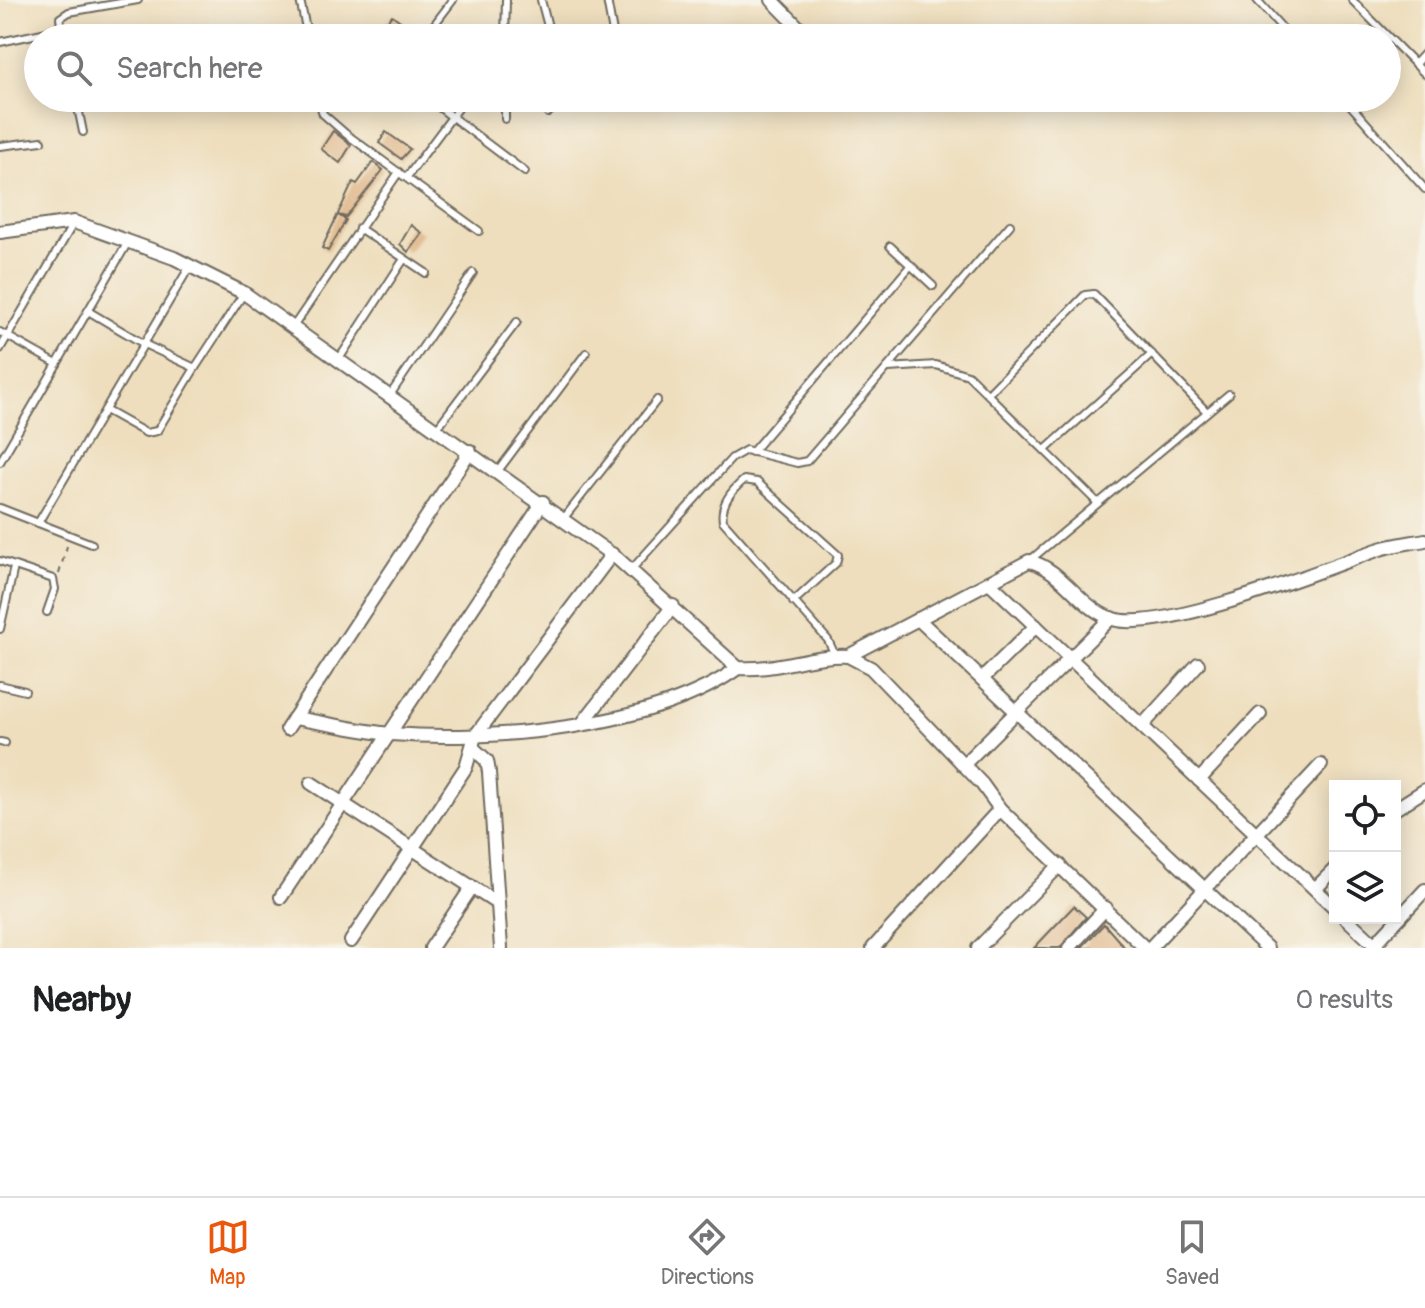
<!DOCTYPE html>
<html lang="en">
<head>
<meta charset="utf-8">
<style>
  :root { --surface:#fff; --page:#f2f2f2; --text:#202124; --muted:#757577; --line:#e0e0e0; --accent:#ea580c }
  body { margin:0; font-family:Pangolin,sans-serif; background:var(--page); color:var(--text) }
  .controls { position:absolute; right:24px; bottom:24px; display:grid; overflow:hidden; border-radius:0px; box-shadow:0 4px 20px #0003 }
  .controls button { width:72px; height:72px; display:grid; place-items:center; padding:0; border:0; border-bottom:2px solid var(--line); background:var(--surface); color:var(--text); font:40px sans-serif }
  .list { margin:0; padding:0; list-style:none }
  h2 { display:flex; justify-content:space-between; align-items:center; height:104px; margin:0; padding:0 32px; font-size:34px }
  h2 small { font-size:26px; font-weight:400; color:var(--muted) }
  .icon { flex:none; width:44px; height:44px; fill:none; stroke:currentColor; stroke-width:2; stroke-linecap:round; stroke-linejoin:round }
  .map { position:relative; flex:none; width:1425px; height:948px; overflow:hidden }
  .search { position:absolute; background:var(--surface); box-shadow:0 4px 20px #0003; left:24px; right:24px; top:24px; height:88px; display:flex; align-items:center; gap:20px; box-sizing:border-box; padding:0 28px; border-radius:44px; color:var(--muted); font-size:30px }
  .sheet { height:248px; background:var(--surface) }
  nav { display:flex; justify-content:space-around; align-items:center; box-sizing:border-box; height:112px; border-top:2px solid var(--line); background:var(--surface); font-size:22px; color:var(--muted) }
  nav a { display:grid; justify-items:center; gap:4px }
  nav .on { color:var(--accent) }
  .map>svg:first-child { display:block }
  .building { fill:#e1ba8f }
  .lines { fill:none; stroke-linecap:round; stroke-linejoin:round }
  .lane-casing { stroke:#6f6a5e; stroke-width:10 }
  .street-casing { stroke:#6f6a5e; stroke-width:16 }
  .path { stroke:#6f6a5e; stroke-width:2; stroke-dasharray:6 6; stroke-linecap:butt }
  .lane { stroke:#fff; stroke-width:6 }
  .street { stroke:#fff; stroke-width:12 }
</style>
</head>
<body>
<div class="map">
<svg width="1425" height="948" viewBox="0 0 1425 948">
  <rect width="100%" height="100%" fill="#f7f3e8"/>
  <filter id="ink" filterUnits="userSpaceOnUse"><feTurbulence type="fractalNoise" baseFrequency=".0125" numOctaves="2"/><feDisplacementMap in="SourceGraphic" scale="16" xChannelSelector="R" yChannelSelector="G"/><feConvolveMatrix kernelMatrix="1 2 1 2 8 2 1 2 1" color-interpolation-filters="sRGB"/></filter>
  <filter id="wash" filterUnits="userSpaceOnUse"><feTurbulence type="fractalNoise" baseFrequency=".006" numOctaves="4" result="noise"/><feDisplacementMap in="SourceGraphic" scale="32" xChannelSelector="R" yChannelSelector="G"/><feGaussianBlur stdDeviation="1.8" result="paint"/><feColorMatrix in="noise" values="0 0 0 0 0 0 0 0 0 0 0 0 0 0 0 0 0 1.4 0 .05"/><feComposite in="paint" operator="in"/></filter>
  <g filter="url(#wash)">
    <rect width="100%" height="100%" fill="#eedebd"/>
    <g id="blocks">
      <g class="building">
        <path d="M392 15 410 28 407 33 411 38H374Z"/>
        <path d="M333 131 351 145 340 163 321 149Z"/>
        <path d="M386 132 410 149 401 159 379 143Z"/>
        <path d="M373 162 383 170 346 217 338 215 346 220 328 251 322 248 353 182 357 184Z"/>
        <path d="M411 225 422 233 408 252 400 244Z"/>
        <path d="M1074 906 1086 917 1060 948H1034Z"/>
        <path d="M1104 924 1125 948H1081Z"/>
      </g>
    </g>
  </g>
  <g filter="url(#ink)">
    <use href="#blocks" fill-opacity="0" stroke="#6f6a5e" stroke-width="2"/>
    <g class="lines">
      <g class="lane-casing">
        <g id="lane">
          <path d="M300 0 308 38"/>
          <path d="M541 0 551 38"/>
          <path d="M607 0 614 38"/>
          <path d="M1257 0 1291 38"/>
          <path d="M1352 0 1425 74"/>
          <path d="M63 38 60 18 69 12 138 0"/>
          <path d="M424 38 453 0"/>
          <path d="M505 38 506 0"/>
          <path d="M0 42 61 29"/>
          <path d="M1415 64 1425 53"/>
          <path d="M76 98 83 132"/>
          <path d="M318 98 323 114 346 134 479 231"/>
          <path d="M427 98 525 172"/>
          <path d="M547 98 548 113 563 98"/>
          <path d="M1344 98 1425 189"/>
          <path d="M505 119V98"/>
          <path d="M0 146 42 141"/>
          <path d="M407 177 466 98"/>
          <path d="M359 228 426 273"/>
          <path d="M890 246 933 286"/>
          <path d="M88 311 144 344 195 368 244 293"/>
          <path d="M293 327 399 172"/>
          <path d="M0 332 57 364"/>
          <path d="M0 349 73 224"/>
          <path d="M339 359 404 259"/>
          <path d="M888 368 936 365 968 375 1098 503"/>
          <path d="M988 394 1085 295 1094 294 1207 412"/>
          <path d="M390 395 473 273"/>
          <path d="M105 410 146 433 157 431 195 368"/>
          <path d="M437 428 517 322"/>
          <path d="M1045 450 1152 354"/>
          <path d="M752 452 911 265"/>
          <path d="M0 462 128 242"/>
          <path d="M498 471 586 353"/>
          <path d="M0 508 92 544"/>
          <path d="M564 518 657 400"/>
          <path d="M38 523 190 266"/>
          <path d="M0 561 53 579 55 589 47 612"/>
          <path d="M1029 561 1229 394"/>
          <path d="M631 570 732 458 746 450 797 463 807 461 1010 225"/>
          <path d="M793 602 836 563 838 555 757 482 744 480C732 490 720 504 723 521L828 640 835 655"/>
          <path d="M0 629 14 567"/>
          <path d="M0 685 25 691"/>
          <path d="M0 742 5 743"/>
        </g>
      </g>
      <g class="street-casing">
        <g id="street">
          <path d="M772 0 809 38"/>
          <path d="M0 232 74 222 174 258 244 293 618 559 738 668C776 671 811 654 848 656L1029 561C1063 569 1080 609 1113 619 1162 634 1324 569 1377 550 1392 545 1409 543 1425 540"/>
          <path d="M989 582 1335 908"/>
          <path d="M918 619 1267 948"/>
          <path d="M848 656 871 668 982 784 1000 809 1145 948"/>
          <path d="M982 679 1036 626"/>
          <path d="M294 718C326 723 359 731 391 734 492 742 655 728 738 668"/>
          <path d="M582 724 673 606"/>
          <path d="M1142 726 1198 664"/>
          <path d="M287 729 470 451"/>
          <path d="M474 749 487 761 489 772 501 948"/>
          <path d="M963 765 1111 618"/>
          <path d="M1199 780 1260 714"/>
          <path d="M311 783 498 904"/>
          <path d="M1395 809 1425 790"/>
          <path d="M1315 889 1335 869"/>
          <path d="M281 897 543 502"/>
          <path d="M1346 918 1378 948"/>
          <path d="M351 941 466 767 475 736 612 554"/>
          <path d="M1374 945 1425 890"/>
          <path d="M431 948 472 887"/>
          <path d="M873 948 1000 809"/>
          <path d="M978 948 1060 865"/>
          <path d="M1069 948 1106 908"/>
          <path d="M1150 948 1321 765"/>
        </g>
      </g>
      <path class="path" d="M59 574 67 546"/>
      <use href="#lane" class="lane"/>
      <use href="#street" class="street"/>
    </g>
  </g>
</svg>
<div class="controls">
<button><svg class="icon" aria-label="locate" viewBox="0 0 24 24"><circle cx="12" cy="12" r="6"/><path d="M12 2v4M12 18v4M2 12h4M18 12h4"/></svg></button>
<button><svg class="icon" aria-label="layers" viewBox="0 0 24 24"><path d="M12 4l9 5-9 5-9-5zM3 14l9 5 9-5"/></svg></button>
</div>
<div class="search"><svg class="icon" aria-label="search" viewBox="0 0 24 24"><circle cx="10" cy="10" r="6"/><path d="M15 15l6 6"/></svg>Search here</div>
</div>
<section class="sheet">
<h2>Nearby<small>0 results</small></h2>
<ul class="list">
</ul>
</section>
<nav>
<a class="on"><svg class="icon" aria-label="map" viewBox="0 0 24 24"><path d="M3 6l6-2 6 2 6-2v14l-6 2-6-2-6 2zM9 4v14M15 6v14"/></svg>Map</a>
<a><svg class="icon" aria-label="directions" viewBox="0 0 24 24"><path d="M12 3l9 9-9 9-9-9zM9 14v-3h6M13 9l2 2-2 2"/></svg>Directions</a>
<a><svg class="icon" aria-label="saved" viewBox="0 0 24 24"><path d="M7 4h10v16l-5-4-5 4z"/></svg>Saved</a>
</nav>
</body>
</html>
